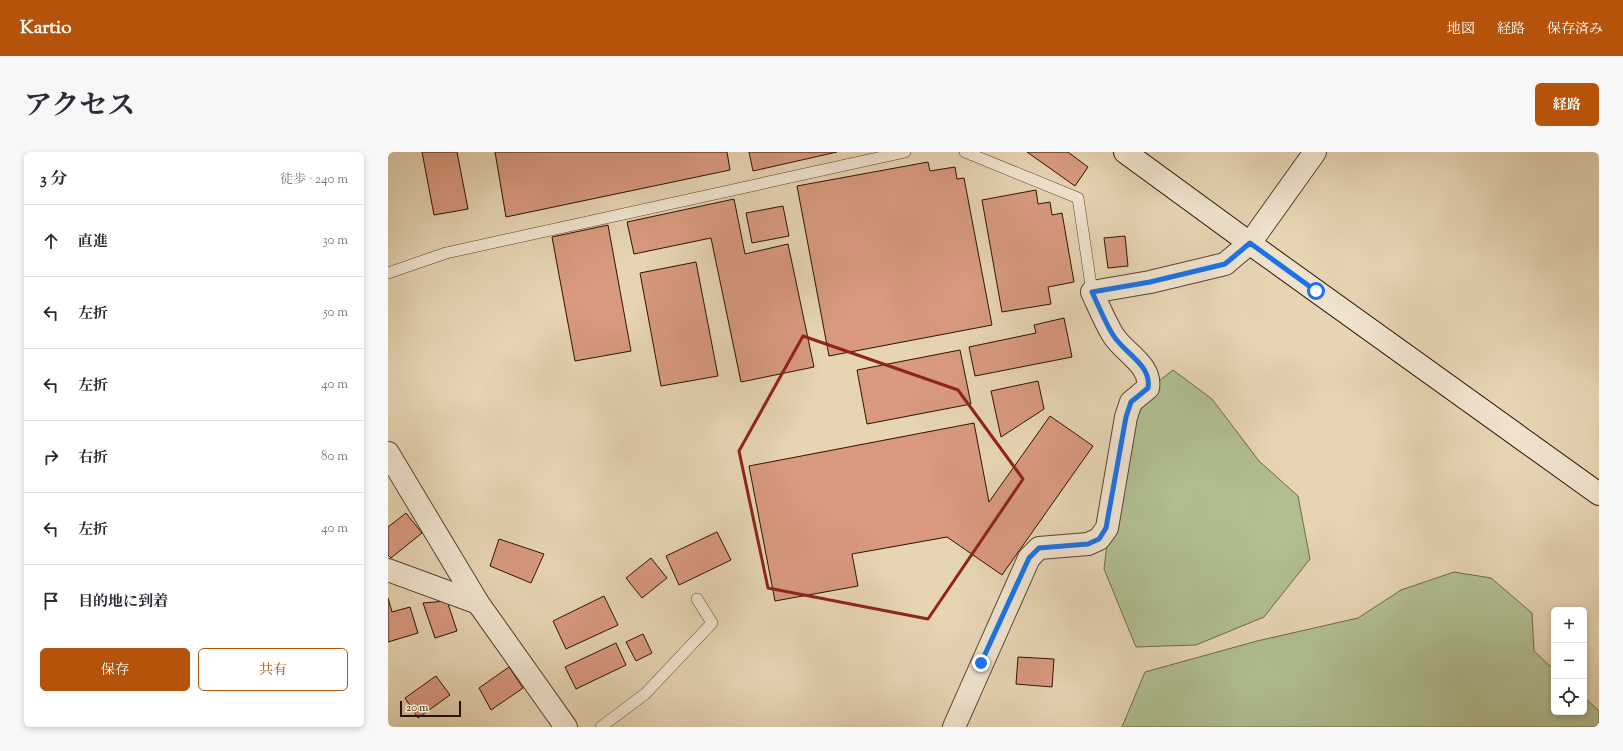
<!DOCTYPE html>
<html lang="ja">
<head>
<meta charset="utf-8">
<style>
  :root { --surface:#fff; --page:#f7f7f7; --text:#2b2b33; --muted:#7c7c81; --line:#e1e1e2; --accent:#b45309 }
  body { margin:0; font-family:"Sorts Mill Goudy","Noto Serif JP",serif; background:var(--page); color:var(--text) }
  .controls { position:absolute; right:12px; bottom:12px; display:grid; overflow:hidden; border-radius:6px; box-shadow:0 2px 6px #0003 }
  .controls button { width:36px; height:36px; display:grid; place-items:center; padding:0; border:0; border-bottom:1px solid var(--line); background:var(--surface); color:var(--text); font:20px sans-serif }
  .scale { position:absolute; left:12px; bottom:10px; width:61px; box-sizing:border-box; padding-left:4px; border:2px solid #2e1201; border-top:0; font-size:11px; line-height:14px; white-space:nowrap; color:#2e1201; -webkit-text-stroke:3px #efe3ce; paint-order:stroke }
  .stop { position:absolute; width:12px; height:12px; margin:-9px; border:3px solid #1a73e8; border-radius:50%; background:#fff }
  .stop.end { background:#1a73e8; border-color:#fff; box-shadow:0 1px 4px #0008 }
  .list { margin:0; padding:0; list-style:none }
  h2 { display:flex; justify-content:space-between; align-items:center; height:52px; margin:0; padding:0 16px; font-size:17px }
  h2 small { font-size:13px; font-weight:400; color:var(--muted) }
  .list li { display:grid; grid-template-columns:26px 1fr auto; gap:12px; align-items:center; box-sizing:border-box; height:72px; padding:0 16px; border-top:1px solid var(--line) }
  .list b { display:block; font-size:15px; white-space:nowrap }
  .list em { font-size:13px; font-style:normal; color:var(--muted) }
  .actions { display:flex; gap:8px; padding:12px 16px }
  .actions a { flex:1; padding:9px 0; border:1px solid var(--accent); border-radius:6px; text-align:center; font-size:14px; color:var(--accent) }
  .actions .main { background:var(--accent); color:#fff }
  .icon { flex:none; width:22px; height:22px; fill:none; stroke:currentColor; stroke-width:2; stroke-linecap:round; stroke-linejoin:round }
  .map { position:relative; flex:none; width:1211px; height:575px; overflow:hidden; border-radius:6px }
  header { display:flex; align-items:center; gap:24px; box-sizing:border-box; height:56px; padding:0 20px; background:var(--accent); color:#fff }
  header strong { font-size:19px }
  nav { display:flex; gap:22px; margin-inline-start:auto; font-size:14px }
  .intro { display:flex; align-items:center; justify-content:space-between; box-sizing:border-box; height:96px; padding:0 24px }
  h1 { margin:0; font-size:28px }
  .button { padding:10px 18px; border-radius:6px; background:var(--accent); color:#fff; font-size:14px; font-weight:700 }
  main { display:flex; gap:24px; padding:0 24px }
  aside { flex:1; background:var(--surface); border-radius:6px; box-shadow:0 2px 6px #0003 }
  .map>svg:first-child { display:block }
  .green { fill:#b0be90; stroke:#6f6848 }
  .building { fill:#d8997e; stroke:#2e1201 }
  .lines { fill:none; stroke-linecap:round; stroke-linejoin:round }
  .lane-casing { stroke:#5c422e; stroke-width:12 }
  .street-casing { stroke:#5c422e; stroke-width:24 }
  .secondary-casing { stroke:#2e1201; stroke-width:24 }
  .lane { stroke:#efe3ce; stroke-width:11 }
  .street { stroke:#efe3ce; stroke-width:22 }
  .secondary { stroke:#efe3ce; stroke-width:22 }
  .route { stroke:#1a73e8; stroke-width:5 }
  .marked { fill:none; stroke:#8f2418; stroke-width:3; stroke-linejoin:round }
</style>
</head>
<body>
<header>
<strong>Kartio</strong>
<nav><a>地図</a><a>経路</a><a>保存済み</a></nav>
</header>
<div class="intro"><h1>アクセス</h1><a class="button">経路</a></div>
<main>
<aside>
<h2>3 分<small>徒歩 · 240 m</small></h2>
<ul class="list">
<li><svg class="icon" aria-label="ahead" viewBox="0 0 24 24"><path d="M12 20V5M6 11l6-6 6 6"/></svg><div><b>直進</b></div><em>30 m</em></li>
<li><svg class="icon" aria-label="left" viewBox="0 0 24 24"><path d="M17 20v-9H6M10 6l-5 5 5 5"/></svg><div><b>左折</b></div><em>50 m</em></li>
<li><svg class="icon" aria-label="left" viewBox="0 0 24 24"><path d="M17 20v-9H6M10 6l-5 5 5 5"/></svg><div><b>左折</b></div><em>40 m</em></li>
<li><svg class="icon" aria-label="right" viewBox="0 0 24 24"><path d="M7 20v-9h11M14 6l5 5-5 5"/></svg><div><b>右折</b></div><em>80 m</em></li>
<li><svg class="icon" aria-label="left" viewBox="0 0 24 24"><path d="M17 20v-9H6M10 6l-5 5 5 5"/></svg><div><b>左折</b></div><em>40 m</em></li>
<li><svg class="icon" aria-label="arrive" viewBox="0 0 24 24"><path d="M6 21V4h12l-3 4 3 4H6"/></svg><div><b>目的地に到着</b></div></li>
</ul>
<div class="actions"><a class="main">保存</a><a>共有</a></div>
</aside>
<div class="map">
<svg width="1211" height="575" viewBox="0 0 1211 575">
  <rect width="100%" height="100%" fill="#e6d4b3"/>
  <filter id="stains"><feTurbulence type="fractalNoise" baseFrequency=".005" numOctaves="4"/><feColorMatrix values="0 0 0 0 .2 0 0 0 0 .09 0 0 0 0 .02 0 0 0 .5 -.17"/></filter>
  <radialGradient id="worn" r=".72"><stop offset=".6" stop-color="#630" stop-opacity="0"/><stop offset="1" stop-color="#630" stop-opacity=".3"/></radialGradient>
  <g class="green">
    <path d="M785 218 824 247 871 309 910 344 922 407 876 465 808 493 748 495 716 417 725 341 754 242Z"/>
    <path d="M1066 420 1103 426 1144 461 1146 499 1166 518V560H1196V545L1211 559V575H734L757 520 869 489 970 466 1013 438Z"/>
  </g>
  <g class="building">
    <path d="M34 0H69L80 57 46 63Z"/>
    <path d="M107 0H339L342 18 118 65Z"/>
    <path d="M361 0H449L365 19Z"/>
    <path d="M639 0H680L700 15 687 34Z"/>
    <path d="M540 10 542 19 567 15 569 27 576 26 604 173 441 204 409 34Z"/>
    <path d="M648 38 650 52 662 50 664 63 674 61 686 130 660 135 663 152 614 160 594 48Z"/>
    <path d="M346 47 357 102 400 92 426 215 353 230 323 86 246 102 239 70Z"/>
    <path d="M395 54 401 84 364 91 358 61Z"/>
    <path d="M220 73 243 199 187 209 164 85Z"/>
    <path d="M737 84 740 114 720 116 716 86Z"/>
    <path d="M308 110 330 224 273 234 252 121Z"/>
    <path d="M676 166 684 205 587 224 581 195 648 181 646 173Z"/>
    <path d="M572 198 583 252 479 272 469 218Z"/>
    <path d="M650 229 656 257 613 285 603 239Z"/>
    <path d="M662 264 705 294 614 423 559 385 464 402 470 434 387 449 361 314 586 271 601 350Z"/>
    <path d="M18 361 34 381 3 406 0 403V375Z"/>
    <path d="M329 380 343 408 291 433 278 404Z"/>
    <path d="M111 387 156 402 143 431 102 414Z"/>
    <path d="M263 406 279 426 254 446 238 426Z"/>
    <path d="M216 444 230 473 178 497 165 469Z"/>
    <path d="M0 446 4 460 22 455 30 481 0 490Z"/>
    <path d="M59 449 69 479 47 486 35 451Z"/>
    <path d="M255 482 264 501 248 509 238 490Z"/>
    <path d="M228 491 238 513 188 537 177 515Z"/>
    <path d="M630 505 666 507 664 535 628 532Z"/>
    <path d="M121 515 135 536 103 558 91 536Z"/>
    <path d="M48 524 62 543 30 566 17 546Z"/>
  </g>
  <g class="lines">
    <g class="lane-casing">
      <g id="lane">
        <path d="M577 0 690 46 704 140"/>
        <path d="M0 121 58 101 517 0"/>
        <path d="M213 575 257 542 324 471 309 447"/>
      </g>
    </g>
    <g class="street-casing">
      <g id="street">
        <path d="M0 301 90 451 178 575"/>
        <path d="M0 418 90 451"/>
        <path d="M566 575 641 406 651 396 700 392 711 387 719 376 738 265 743 250 760 236C764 213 736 201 725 183 717 170 711 155 704 140L762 130 837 112 862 91 927 0"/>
      </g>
    </g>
    <g class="secondary-casing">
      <path id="secondary" d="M737 0 871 98 1211 342"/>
    </g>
    <use href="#lane" class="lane"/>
    <use href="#street" class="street"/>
    <use href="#secondary" class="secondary"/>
  </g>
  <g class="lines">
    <path class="route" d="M593 511 641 406 651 396 700 392 711 387 718 376 738 265 743 250 760 236C764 213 736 201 725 183 717 170 711 155 704 140L762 130 837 112 862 91 928 139"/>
  </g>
  <path class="marked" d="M415 184 570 238 635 327 540 467 380 436 351 299Z"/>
  <rect width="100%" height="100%" filter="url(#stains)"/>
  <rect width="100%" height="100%" fill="url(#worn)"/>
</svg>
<div class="controls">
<button>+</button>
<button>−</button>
<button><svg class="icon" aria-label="locate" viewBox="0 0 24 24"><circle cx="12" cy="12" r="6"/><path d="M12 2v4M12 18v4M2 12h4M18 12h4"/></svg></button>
</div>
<div class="scale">20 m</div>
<div class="stop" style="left:928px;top:139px"></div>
<div class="stop end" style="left:593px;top:511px"></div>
</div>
</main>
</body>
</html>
